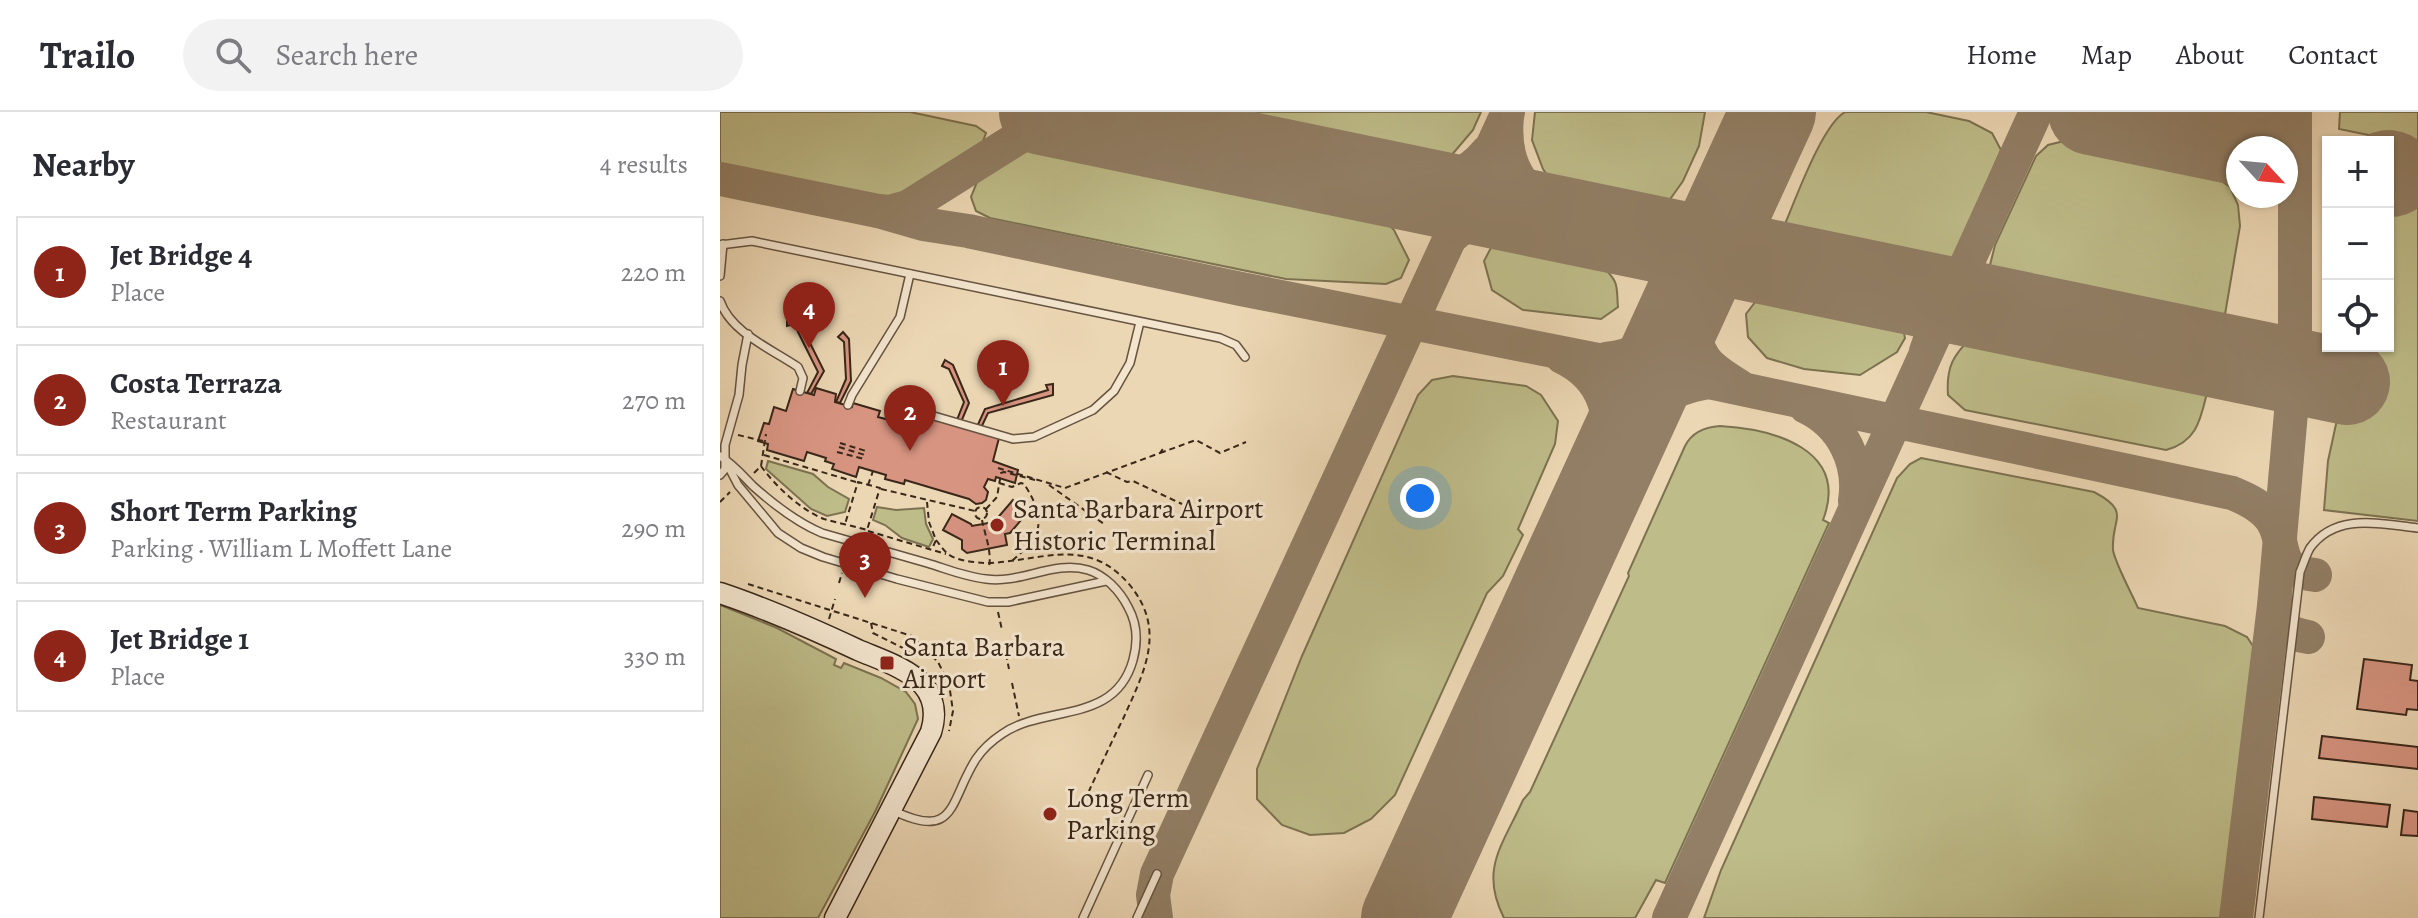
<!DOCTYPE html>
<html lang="en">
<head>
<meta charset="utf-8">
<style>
  :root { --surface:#fff; --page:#f2f2f3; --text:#2b2b33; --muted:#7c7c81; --line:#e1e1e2; --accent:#8f2418 }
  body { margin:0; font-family:Alegreya,serif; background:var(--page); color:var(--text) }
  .controls { position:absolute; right:24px; top:24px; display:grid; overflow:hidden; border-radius:0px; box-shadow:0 2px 6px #0004 }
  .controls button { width:72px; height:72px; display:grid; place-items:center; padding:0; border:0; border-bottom:2px solid var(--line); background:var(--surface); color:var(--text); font:40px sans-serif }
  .compass { position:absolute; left:1506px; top:24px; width:72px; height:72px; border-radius:50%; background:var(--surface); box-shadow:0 2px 6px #0004; rotate:116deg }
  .you { position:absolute; left:700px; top:386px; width:28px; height:28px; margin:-20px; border:6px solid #fff; border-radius:50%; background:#1a73e8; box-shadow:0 0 0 12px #1a73e833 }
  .badge { display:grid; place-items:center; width:52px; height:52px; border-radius:50%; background:var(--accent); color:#fff; font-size:26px; font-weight:700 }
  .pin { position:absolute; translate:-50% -66px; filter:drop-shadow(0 2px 4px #0008) }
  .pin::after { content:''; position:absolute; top:42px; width:28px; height:24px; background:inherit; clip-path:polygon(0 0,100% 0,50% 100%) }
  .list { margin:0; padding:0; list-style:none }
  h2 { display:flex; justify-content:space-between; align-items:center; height:104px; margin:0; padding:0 32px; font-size:34px }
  h2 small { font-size:26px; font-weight:400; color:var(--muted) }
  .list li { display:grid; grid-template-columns:52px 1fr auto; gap:24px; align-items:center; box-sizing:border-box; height:112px; margin:0 16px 16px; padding:0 16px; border:2px solid var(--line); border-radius:0px }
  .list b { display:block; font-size:30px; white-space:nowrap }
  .list p { margin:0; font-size:26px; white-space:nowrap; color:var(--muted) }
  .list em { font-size:26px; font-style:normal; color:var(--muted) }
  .icon { flex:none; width:44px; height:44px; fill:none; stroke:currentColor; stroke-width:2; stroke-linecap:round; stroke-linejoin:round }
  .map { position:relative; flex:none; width:1698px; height:806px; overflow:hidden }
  header { display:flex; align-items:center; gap:48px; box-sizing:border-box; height:112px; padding:0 40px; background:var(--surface); border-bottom:2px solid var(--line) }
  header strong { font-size:38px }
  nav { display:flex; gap:44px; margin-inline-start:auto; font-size:28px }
  .search { width:560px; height:72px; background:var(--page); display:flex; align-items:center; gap:20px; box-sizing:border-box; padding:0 28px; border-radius:44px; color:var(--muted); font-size:30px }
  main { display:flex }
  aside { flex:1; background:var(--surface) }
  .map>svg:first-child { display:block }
  .green { fill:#bebc89; stroke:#7c7251; stroke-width:2 }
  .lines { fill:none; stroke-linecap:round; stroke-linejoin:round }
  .taxiway { stroke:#927f66; stroke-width:34 }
  .runway { stroke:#927f66; stroke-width:86 }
  .building { fill:#d79481; stroke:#392719; stroke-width:2 }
  .lane-casing { stroke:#665340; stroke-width:10 }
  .secondary-casing { stroke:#392719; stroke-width:23 }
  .path { stroke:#392719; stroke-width:2; stroke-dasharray:6 4; stroke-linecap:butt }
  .lane { stroke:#f3e5ce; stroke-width:7 }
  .secondary { stroke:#f3e5ce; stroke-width:20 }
  .poi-dot { fill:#8f2418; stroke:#f3e5ce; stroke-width:3 }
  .labels { text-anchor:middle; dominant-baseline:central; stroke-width:6; stroke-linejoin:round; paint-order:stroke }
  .poi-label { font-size:28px; fill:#392719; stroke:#f3e5ce; text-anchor:start }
</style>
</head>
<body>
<header>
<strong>Trailo</strong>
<div class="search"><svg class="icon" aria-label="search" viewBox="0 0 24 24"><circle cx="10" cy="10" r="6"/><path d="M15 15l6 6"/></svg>Search here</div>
<nav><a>Home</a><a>Map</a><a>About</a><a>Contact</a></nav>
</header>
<main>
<aside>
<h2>Nearby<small>4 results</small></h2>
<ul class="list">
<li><span class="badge">1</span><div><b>Jet Bridge 4</b><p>Place</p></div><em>220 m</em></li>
<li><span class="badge">2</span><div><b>Costa Terraza</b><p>Restaurant</p></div><em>270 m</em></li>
<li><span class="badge">3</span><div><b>Short Term Parking</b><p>Parking · William L Moffett Lane</p></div><em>290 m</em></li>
<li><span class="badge">4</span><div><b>Jet Bridge 1</b><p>Place</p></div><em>330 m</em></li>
</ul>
</aside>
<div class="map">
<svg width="1698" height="806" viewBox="0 0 1698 806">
  <rect width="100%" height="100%" fill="#ecd7b4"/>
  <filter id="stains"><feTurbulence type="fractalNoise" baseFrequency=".0025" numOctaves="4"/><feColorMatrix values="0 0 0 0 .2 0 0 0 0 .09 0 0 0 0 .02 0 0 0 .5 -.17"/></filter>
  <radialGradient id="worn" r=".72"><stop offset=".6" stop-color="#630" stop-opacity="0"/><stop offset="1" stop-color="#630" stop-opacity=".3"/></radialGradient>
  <g class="green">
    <path d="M0 0H190L256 14 266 21 262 32 188 83 174 87 0 54Z"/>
    <path d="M443 0H761L753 18 730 45 695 52Z"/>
    <path d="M815 0H985L979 34 963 69 946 93 927 99 857 90 838 79 823 57 812 28Z"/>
    <path d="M1125 0H1206L1249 9 1272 21 1281 38 1238 139 1226 157 1215 161 1068 134 1062 119C1074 92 1101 14 1125 0Z"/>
    <path d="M1620 0H1698V409L1604 398 1608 349 1633 234H1668V105L1683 30 1619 17Z"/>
    <path d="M1344 29 1487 59 1510 75 1518 93 1520 114 1502 220 1285 177 1272 170 1269 157 1275 133 1316 44 1328 33Z"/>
    <path d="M322 30 654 97 674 118 689 148 681 166 666 172 566 167 270 106 256 99 251 85 257 70 306 36Z"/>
    <path d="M792 125C819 131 882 142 895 170 898 176 897 188 898 195L881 207 803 198 772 178 764 149 773 132Z"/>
    <path d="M1050 180 1181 207 1185 226 1177 240 1140 263 1084 257 1047 246 1028 225 1026 202 1036 189Z"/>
    <path d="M1253 224 1489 273C1481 303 1480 329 1446 338L1245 298 1228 283C1226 255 1233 243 1253 224Z"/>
    <path d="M733 264 806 274 821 283 838 309 835 332 798 417 803 423 783 464 767 481 675 683 651 707 624 721 590 723 562 713 537 687V657L582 544 698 283 712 268Z"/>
    <path d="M1000 314C1053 317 1130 337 1103 408L1109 411 945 771 936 768 915 806H784C759 757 783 733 803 688L810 680 909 464 908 461 965 334C972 320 985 315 1000 314Z"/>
    <path d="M1201 346 1374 380C1412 400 1391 406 1393 438 1395 451 1412 482 1418 496L1505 514 1527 525 1537 540 1504 806H984L1001 758 1177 366 1190 352Z"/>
    <path d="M48 349 93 362 108 375 129 387 125 400 107 404 91 397 46 357Z"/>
    <path d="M157 395 176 398 204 396 206 412 213 427 209 435 182 426 165 413 153 408Z"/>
    <path d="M0 493 57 516 116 547 114 553 121 556 124 551 161 566 186 580 195 592 198 607 156 698 98 806H0Z"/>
  </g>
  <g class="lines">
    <g class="taxiway">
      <path d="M1375 0 1389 4"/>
      <path d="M787 5C782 54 802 75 836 106"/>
      <path d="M1507 28C1539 32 1557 31 1572 0"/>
      <path d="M0 67 158 99 203 112 248 119 521 177 989 270 1512 381C1527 387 1544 395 1553 410 1568 437 1553 457 1595 463"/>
      <path d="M686 75C718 73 746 66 767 40"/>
      <path d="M158 99 170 100 188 95 309 19 352 6"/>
      <path d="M731 125 756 105 788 96"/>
      <path d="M977 165C973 191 969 223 984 246 992 258 1007 266 1019 274"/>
      <path d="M1166 175C1194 186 1222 204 1206 239"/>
      <path d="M1215 222C1236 191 1259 197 1292 201"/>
      <path d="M842 245C890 268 890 306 891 353"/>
      <path d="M886 247C925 243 935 227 961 201"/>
      <path d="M1532 250C1552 261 1569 272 1571 297"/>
      <path d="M1086 295C1122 312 1141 350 1135 389"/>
      <path d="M907 318C930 294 951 276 984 271"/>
      <path d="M1555 489C1552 511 1568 522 1588 525"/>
      <path d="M436 806 433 783 437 762 788 0"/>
      <path d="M949 806 1316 0"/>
      <path d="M1516 806 1554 494 1572 289 1575 230V0"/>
    </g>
    <g class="runway">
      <path d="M322 0 1627 270"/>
      <path d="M1371 0 1545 36"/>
      <path d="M1668 61 1672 62"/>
      <path d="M684 806 1053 0"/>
    </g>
  </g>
  <g class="building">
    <path d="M69 205 72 207H78L104 259 91 282 87 281 98 260 74 212 67 214V206Z"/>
    <path d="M123 220 129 227 131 269 120 291 116 290 126 267 124 230 118 225Z"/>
    <path d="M225 248 233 253 249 291 239 315 235 313 244 290 229 257 222 254Z"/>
    <path d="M333 272V283L268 301 259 320 255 319 265 297 328 278 326 273Z"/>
    <path d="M96 276 116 282 115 290 132 295 133 291 160 299 158 305 177 310 181 298 279 326 273 349 298 358 295 371 276 365 275 369 268 367 264 375 268 380 266 388 262 391 256 392 249 387 185 368 184 372 165 367 166 363 139 355 136 365 112 357 114 352 105 349 106 346 87 340 84 349 47 338 48 332 38 329 44 311 49 312 54 295 66 299 73 277 94 283Z"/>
    <path d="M293 388 308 400 290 421 285 422 287 433 247 441 242 437V428L223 418 232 402 251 412 252 414 274 410Z"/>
    <path d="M1644 547 1692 553 1690 568 1698 569V598L1687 597 1686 603 1637 597Z"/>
    <path d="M1602 624 1698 635V657L1599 646Z"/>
    <path d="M1594 685 1670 693 1667 715 1592 707Z"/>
    <path d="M1684 698 1698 700V724L1681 723Z"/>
  </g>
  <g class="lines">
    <g class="lane-casing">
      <g id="lane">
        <path d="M0 133 32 129 500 226 516 233 525 245"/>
        <path d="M0 164 3 132"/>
        <path d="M0 189C11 221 52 237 78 255L83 266 80 279"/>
        <path d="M128 293 132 283 180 205 190 162"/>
        <path d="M183 295 293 327 314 325 373 298 394 279 410 251 420 210"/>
        <path d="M0 344C14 353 22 363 33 374 52 391 78 411 102 421 137 431 172 441 207 451 227 457 246 465 266 467 301 472 334 448 368 458 385 463 400 479 408 495 417 511 418 530 413 548 395 613 325 592 282 622 273 628 262 638 256 647 229 689 237 730 172 698"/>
        <path d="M5 348 18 373 58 421 81 436 103 445 177 467 268 490H288L386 469"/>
        <path d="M0 363 5 357V333L19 283 22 253 28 222"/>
        <path d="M363 806 428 663"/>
        <path d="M417 806 437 762"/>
        <path d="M1539 806 1580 460C1583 453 1586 443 1590 436 1616 400 1660 412 1698 416"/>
      </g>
    </g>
    <g class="secondary-casing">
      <path id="secondary" d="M0 481C48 497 93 517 138 538 159 547 188 556 203 573 215 587 216 604 211 620L115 806"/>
    </g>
    <g class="path">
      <path d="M18 323 43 329"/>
      <path d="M120 331 146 339"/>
      <path d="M119 335 145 343"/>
      <path d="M117 340 144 347"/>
      <path d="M440 341 476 328 500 341 526 330"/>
      <path d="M44 343 136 370"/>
      <path d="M41 354C55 374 81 398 104 407 118 411 133 414 147 418L160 376 138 370 125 412"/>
      <path d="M278 356 345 376 440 341 445 334"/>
      <path d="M386 360 407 370 413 369 462 392"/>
      <path d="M34 361 41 354 46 322"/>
      <path d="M279 371 292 375 301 371 304 372C316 390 326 412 311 431 305 438 298 443 292 449"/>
      <path d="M148 373 153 359"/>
      <path d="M329 373 384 412"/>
      <path d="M161 377 255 399"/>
      <path d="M0 390 10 380"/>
      <path d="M207 390 209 410 216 428 212 437"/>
      <circle cx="261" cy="401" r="6"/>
      <path d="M266 397 277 385 281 361 284 360 315 368"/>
      <path d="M262 408C265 423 272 440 269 455"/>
      <path d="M148 419 226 442"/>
      <path d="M216 428C220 433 224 439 228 442 237 449 254 450 264 451 317 451 365 422 408 471 448 517 424 560 403 607 391 631 380 655 369 679"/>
      <path d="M119 471 122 461"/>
      <path d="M28 472 192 524 218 550 229 572 233 599 229 619"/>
      <path d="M278 500 282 518"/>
      <path d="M109 507 115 487"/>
      <path d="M151 511 153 521 193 541"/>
      <path d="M284 532 289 557"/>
      <path d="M292 571 299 604"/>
    </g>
    <use href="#lane" class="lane"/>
    <use href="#secondary" class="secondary"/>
  </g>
  <g class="poi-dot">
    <circle cx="277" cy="413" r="8"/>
    <rect x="159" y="543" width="16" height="16" rx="4"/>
    <circle cx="330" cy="702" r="8"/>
  </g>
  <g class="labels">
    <g class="poi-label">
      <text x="293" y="397">Santa Barbara Airport<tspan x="293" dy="32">Historic Terminal</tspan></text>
      <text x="183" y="535">Santa Barbara<tspan x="183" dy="32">Airport</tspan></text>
      <text x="346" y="686">Long Term<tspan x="346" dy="32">Parking</tspan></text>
    </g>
  </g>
  <rect width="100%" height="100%" filter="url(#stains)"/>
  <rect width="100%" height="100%" fill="url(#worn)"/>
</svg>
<div class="controls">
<button>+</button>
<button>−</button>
<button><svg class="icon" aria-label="locate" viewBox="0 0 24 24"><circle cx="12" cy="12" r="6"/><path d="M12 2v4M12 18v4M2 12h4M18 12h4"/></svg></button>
</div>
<svg class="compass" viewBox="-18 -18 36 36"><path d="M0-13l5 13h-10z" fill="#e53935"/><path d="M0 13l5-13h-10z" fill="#7c7c81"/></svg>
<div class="you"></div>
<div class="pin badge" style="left:283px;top:294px">1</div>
<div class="pin badge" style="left:190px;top:339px">2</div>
<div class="pin badge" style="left:145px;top:486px">3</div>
<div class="pin badge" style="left:89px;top:236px">4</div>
</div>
</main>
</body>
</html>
